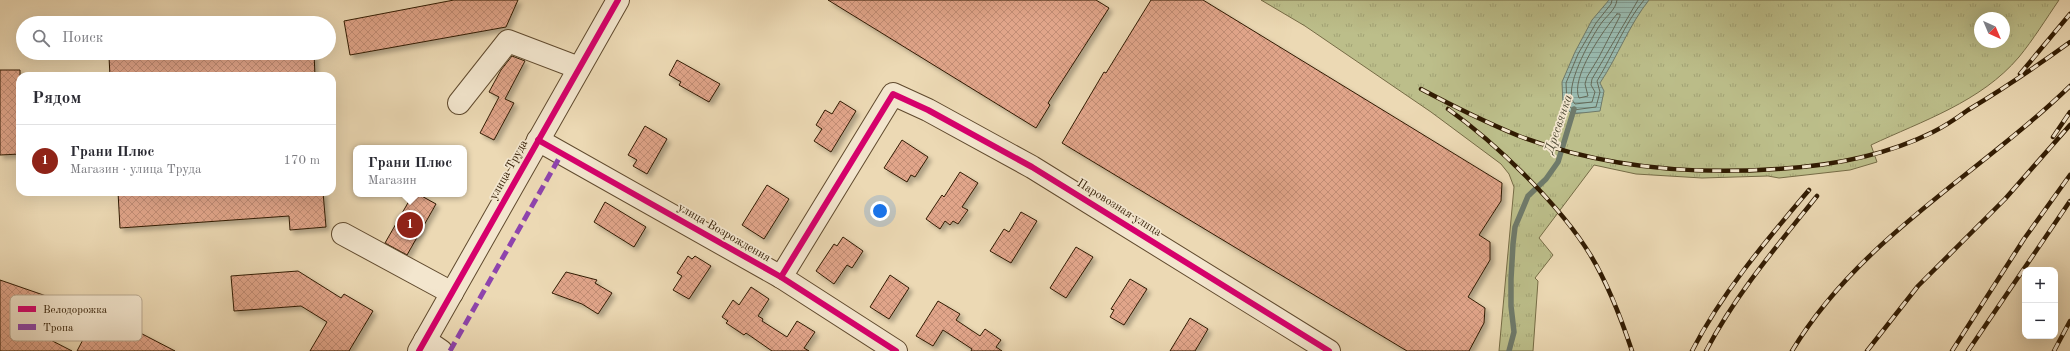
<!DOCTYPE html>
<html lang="ru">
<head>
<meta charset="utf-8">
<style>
  :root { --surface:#fff; --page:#f2f2f3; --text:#2b2b33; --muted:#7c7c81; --line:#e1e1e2; --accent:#8f2418 }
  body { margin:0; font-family:"Old Standard TT",serif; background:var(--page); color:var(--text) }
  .controls { position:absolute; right:12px; bottom:12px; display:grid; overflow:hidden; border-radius:8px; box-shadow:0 4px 16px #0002 }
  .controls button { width:36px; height:36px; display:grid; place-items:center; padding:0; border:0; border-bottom:1px solid var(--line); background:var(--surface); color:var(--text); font:20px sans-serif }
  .compass { position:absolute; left:1974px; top:12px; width:36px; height:36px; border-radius:50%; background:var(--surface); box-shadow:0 4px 16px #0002; rotate:136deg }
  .you { position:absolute; left:880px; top:211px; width:14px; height:14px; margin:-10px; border:3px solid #fff; border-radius:50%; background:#1a73e8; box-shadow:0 0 0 6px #1a73e833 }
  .badge { display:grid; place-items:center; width:26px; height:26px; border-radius:50%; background:var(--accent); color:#fff; font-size:13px; font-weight:700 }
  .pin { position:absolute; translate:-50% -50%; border:2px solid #fff; box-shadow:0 1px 4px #0006 }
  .popup { position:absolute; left:353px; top:145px; width:114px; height:52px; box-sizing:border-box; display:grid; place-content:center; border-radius:8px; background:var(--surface); filter:drop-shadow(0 1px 3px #0005); font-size:13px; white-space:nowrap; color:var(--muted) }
  .popup b { font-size:15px; color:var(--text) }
  .popup::after { content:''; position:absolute; left:50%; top:100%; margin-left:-8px; border:8px solid transparent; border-top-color:var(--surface) }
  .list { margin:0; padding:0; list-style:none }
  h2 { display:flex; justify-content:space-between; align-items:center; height:52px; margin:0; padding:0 16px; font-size:17px }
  h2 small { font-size:13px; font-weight:400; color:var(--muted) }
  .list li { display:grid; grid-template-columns:26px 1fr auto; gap:12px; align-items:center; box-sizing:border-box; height:72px; padding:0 16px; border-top:1px solid var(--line) }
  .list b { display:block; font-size:15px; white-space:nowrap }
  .list p { margin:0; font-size:13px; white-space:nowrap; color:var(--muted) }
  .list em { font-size:13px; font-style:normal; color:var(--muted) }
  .icon { flex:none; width:22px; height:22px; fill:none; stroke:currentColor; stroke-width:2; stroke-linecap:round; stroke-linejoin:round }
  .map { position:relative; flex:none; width:2070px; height:351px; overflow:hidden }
  .search { position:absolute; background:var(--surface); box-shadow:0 4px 16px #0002; left:16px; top:16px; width:320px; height:44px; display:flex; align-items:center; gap:10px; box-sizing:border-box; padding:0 14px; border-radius:22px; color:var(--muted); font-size:15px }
  .panel { position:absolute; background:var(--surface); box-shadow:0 4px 16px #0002; left:16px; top:72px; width:320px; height:124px; border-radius:12px }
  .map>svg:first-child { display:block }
  .grass { fill:url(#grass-tufts); stroke:#766c46; fill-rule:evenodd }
  .water { fill:url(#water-rules); stroke:#6f7a6a }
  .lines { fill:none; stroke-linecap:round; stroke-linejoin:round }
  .shore { stroke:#656a58; stroke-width:1 }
  .stream { stroke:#6f7a6a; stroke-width:5.5 }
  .building { fill:url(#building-cross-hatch); stroke:#311b02; filter:url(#shadow) }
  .minor-casing { stroke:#604a2e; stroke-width:24 }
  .minor { stroke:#f3e6ce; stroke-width:22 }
  .rail-casing { stroke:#311b02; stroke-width:4.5 }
  .rail { stroke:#f3e6ce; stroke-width:3; stroke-dasharray:9; stroke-linecap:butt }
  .quiet { stroke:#8e44ad; stroke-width:5; stroke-dasharray:10 5; stroke-linecap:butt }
  .cycleway-casing { stroke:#f3e6ce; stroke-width:8 }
  .cycleway { stroke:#d6006c; stroke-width:6 }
  .labels { text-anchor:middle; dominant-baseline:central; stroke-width:3.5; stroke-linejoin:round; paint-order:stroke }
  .street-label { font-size:12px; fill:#311b02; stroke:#f3e6ce }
  .water-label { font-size:13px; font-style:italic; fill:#504b36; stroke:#f3e6ce }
  .key { fill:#f3e6ce; stroke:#b9a991; stroke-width:1 }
  .key-label { font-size:11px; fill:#311b02 }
</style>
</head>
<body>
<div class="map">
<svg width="2070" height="351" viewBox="0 0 2070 351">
  <defs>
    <pattern id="grass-tufts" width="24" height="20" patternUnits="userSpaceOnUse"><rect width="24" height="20" fill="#bcbe8a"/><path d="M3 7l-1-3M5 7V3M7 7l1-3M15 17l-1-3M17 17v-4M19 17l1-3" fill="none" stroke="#a2a375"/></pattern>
    <pattern id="water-rules" width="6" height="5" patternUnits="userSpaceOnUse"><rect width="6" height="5" fill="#99baaf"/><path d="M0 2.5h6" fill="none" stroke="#849f95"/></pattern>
    <pattern id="building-cross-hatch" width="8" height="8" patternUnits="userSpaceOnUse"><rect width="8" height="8" fill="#e1a58a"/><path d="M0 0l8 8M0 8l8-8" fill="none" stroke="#c28d75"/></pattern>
    <filter id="shadow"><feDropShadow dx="3.5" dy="3.5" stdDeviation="2" flood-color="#0004"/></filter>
  </defs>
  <rect width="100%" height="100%" fill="#ecd9b4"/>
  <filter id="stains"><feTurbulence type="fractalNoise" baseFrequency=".005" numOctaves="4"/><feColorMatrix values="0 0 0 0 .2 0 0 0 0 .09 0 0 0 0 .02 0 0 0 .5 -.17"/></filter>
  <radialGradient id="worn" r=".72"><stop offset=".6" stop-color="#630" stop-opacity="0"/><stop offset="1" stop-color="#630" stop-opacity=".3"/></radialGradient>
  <path class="grass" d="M1261 0H2059C2046 19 2033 40 2019 57 1981 102 1922 121 1871 145L1877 162 1850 170 1779 178 1768 176 1702 178 1636 174 1594 165 1539 238 1553 255 1535 278 1538 281 1533 351H1499L1514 187 1509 174 1501 164 1431 112 1305 26ZM1980 18H2004V42H1980Z"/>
  <path class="water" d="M1609 0H1649C1629 25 1618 56 1600 83L1604 91 1600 111 1572 114 1563 105 1562 82 1575 52 1592 20Z"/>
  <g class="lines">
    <g class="shore">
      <path d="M1612 0 1611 4 1596 23 1578 54 1566 83 1567 103 1573 110 1596 107 1600 92 1597 81C1613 55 1624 24 1644 0"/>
      <path d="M1617 0C1616 10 1605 17 1600 25 1591 38 1561 91 1575 104L1592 102 1595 92 1591 85 1592 79 1638 0"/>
      <path d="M1617 14H1620V16L1599 57 1587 77 1585 84 1588 96 1579 98C1570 78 1604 29 1617 14Z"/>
    </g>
    <path class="stream" d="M1509 351 1514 332 1511 306V279L1513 244 1515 227 1528 196 1546 179 1558 162 1574 109"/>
  </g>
  <g class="building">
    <path d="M454 0H518L506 27 350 55 344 21Z"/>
    <path d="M828 0H1096L1109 8 1048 103 1050 105 1036 128Z"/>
    <path d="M1151 0H1203L1502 183 1501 201 1479 235 1490 242V260L1468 297 1485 308 1484 323 1469 351H1407L1062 143 1104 72 1106 73Z"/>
    <path d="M158 53H314L315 76H110L109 57Z"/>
    <path d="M512 56 525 61 505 99 514 103 494 140 480 133 499 97 489 92 501 70Z"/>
    <path d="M677 60 720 84 709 102 679 85 681 82 669 75Z"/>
    <path d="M0 70H20V154L0 155Z"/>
    <path d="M840 101 856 111 831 152 814 141 822 129 816 125 825 110 832 114Z"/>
    <path d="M645 126 667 139 647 174 633 166 637 160 628 155Z"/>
    <path d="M902 140 928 157 915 177 911 175 907 182 884 168Z"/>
    <path d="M960 172 978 183 962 207 968 210 958 224 953 221 950 225 945 221 940 229 926 219 942 195 944 197Z"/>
    <path d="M767 185 789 199 764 239 742 225Z"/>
    <path d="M118 192H323L326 227 290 230 289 216 120 228Z"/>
    <path d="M413 194H418L436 204 407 255 385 243Z"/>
    <path d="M605 202 646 227 634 247 594 222Z"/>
    <path d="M1021 212 1037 221 1011 263 990 251 1004 229 1009 232Z"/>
    <path d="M843 237 863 251 852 268 847 265 834 284 816 271 834 244 837 246Z"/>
    <path d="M1076 247 1093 257 1066 298 1050 288Z"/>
    <path d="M688 256 692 259 695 256 711 266 689 299 673 290 682 276 677 273Z"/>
    <path d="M298 271 341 298 344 294 373 311 349 351H310L327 322 301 306 234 311 231 276Z"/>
    <path d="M566 272 597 280 595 283 612 293 598 314 582 304 552 293Z"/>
    <path d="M890 275 909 288 889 319 870 307Z"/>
    <path d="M1130 279 1147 289 1124 325 1110 317 1114 310 1111 309Z"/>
    <path d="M0 280 52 298 35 332 72 351H0Z"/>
    <path d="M751 287 769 299 758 316 763 319 762 321 787 337 797 321 815 332 804 348 809 351H772L746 333 744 335 726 323 728 321 722 317 733 300 739 305Z"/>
    <path d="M938 301 960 314 956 320 980 336 985 329 1001 340 996 347 1002 351H971L972 349 943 330 933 346 916 336Z"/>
    <path d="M98 311 175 351H77Z"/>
    <path d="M1190 318 1208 329 1195 351H1170Z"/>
  </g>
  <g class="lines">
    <g class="minor-casing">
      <g id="minor">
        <path d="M459 103 508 41 579 68"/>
        <path d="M538 140 781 277 896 351"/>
        <path d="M343 234 452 293"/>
        <path d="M781 277 893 94 928 110 1032 167 1329 351"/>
        <path d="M425 340 441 351"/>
        <path d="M419 351 618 0"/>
      </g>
    </g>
    <use href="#minor" class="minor"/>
    <g class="rail-casing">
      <g id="rail">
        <path d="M2020 74 2070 14"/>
        <path d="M1421 89C1453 106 1485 122 1519 136 1601 167 1690 175 1777 169 1830 166 1885 156 1933 132 1945 126 1957 118 1968 110 2003 89 2037 66 2070 42"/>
        <path d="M1448 109C1496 143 1561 206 1591 256 1609 286 1621 318 1632 351"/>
        <path d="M2053 137 2070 112"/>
        <path d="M1692 351C1723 291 1766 241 1809 190"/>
        <path d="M1706 351C1736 294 1777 246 1817 196"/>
        <path d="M1792 351C1860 238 1978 175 2070 86"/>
        <path d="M1867 351 1918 286 2005 199 2070 125"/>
        <path d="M1952 351 2024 239 2070 175"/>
        <path d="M1968 351 2070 201"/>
        <path d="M2054 351 2070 321"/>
      </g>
    </g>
    <use href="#rail" class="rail"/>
    <path class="quiet" d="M450 351 562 153"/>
    <g class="cycleway-casing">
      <g id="cycleway">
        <path d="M538 140 781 277 896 351"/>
        <path d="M781 277 893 94 928 110 1032 167 1329 351"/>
        <path d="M419 351 618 0"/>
      </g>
    </g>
    <use href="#cycleway" class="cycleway"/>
  </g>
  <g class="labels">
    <g class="street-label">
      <text transform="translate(509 170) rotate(-61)">улица Труда</text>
      <text transform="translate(1119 208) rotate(32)">Паровозная улица</text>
      <text transform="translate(724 233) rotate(30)">улица Возрождения</text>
    </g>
    <g class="water-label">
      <text transform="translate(1559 124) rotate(-71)">Дресвянка</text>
    </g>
  </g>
  <rect x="10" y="295" width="132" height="46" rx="6" class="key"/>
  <rect x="18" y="306" width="18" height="6" fill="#d6006c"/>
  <rect x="18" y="324" width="18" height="6" fill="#8e44ad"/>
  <g class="key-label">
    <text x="43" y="313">Велодорожка</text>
    <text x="43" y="331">Тропа</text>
  </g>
  <rect width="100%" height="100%" filter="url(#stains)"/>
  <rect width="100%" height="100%" fill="url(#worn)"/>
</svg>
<div class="controls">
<button>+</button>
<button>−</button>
</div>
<svg class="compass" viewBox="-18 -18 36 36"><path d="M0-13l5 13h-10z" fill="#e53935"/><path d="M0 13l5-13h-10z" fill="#7c7c81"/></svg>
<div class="you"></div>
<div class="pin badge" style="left:410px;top:225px">1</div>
<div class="popup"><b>Грани Плюс</b>Магазин</div>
<div class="search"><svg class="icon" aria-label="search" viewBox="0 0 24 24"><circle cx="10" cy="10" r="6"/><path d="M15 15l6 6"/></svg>Поиск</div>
<section class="panel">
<h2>Рядом<small></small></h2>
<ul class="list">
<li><span class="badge">1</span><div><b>Грани Плюс</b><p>Магазин · улица Труда</p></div><em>170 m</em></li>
</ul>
</section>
</div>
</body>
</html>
